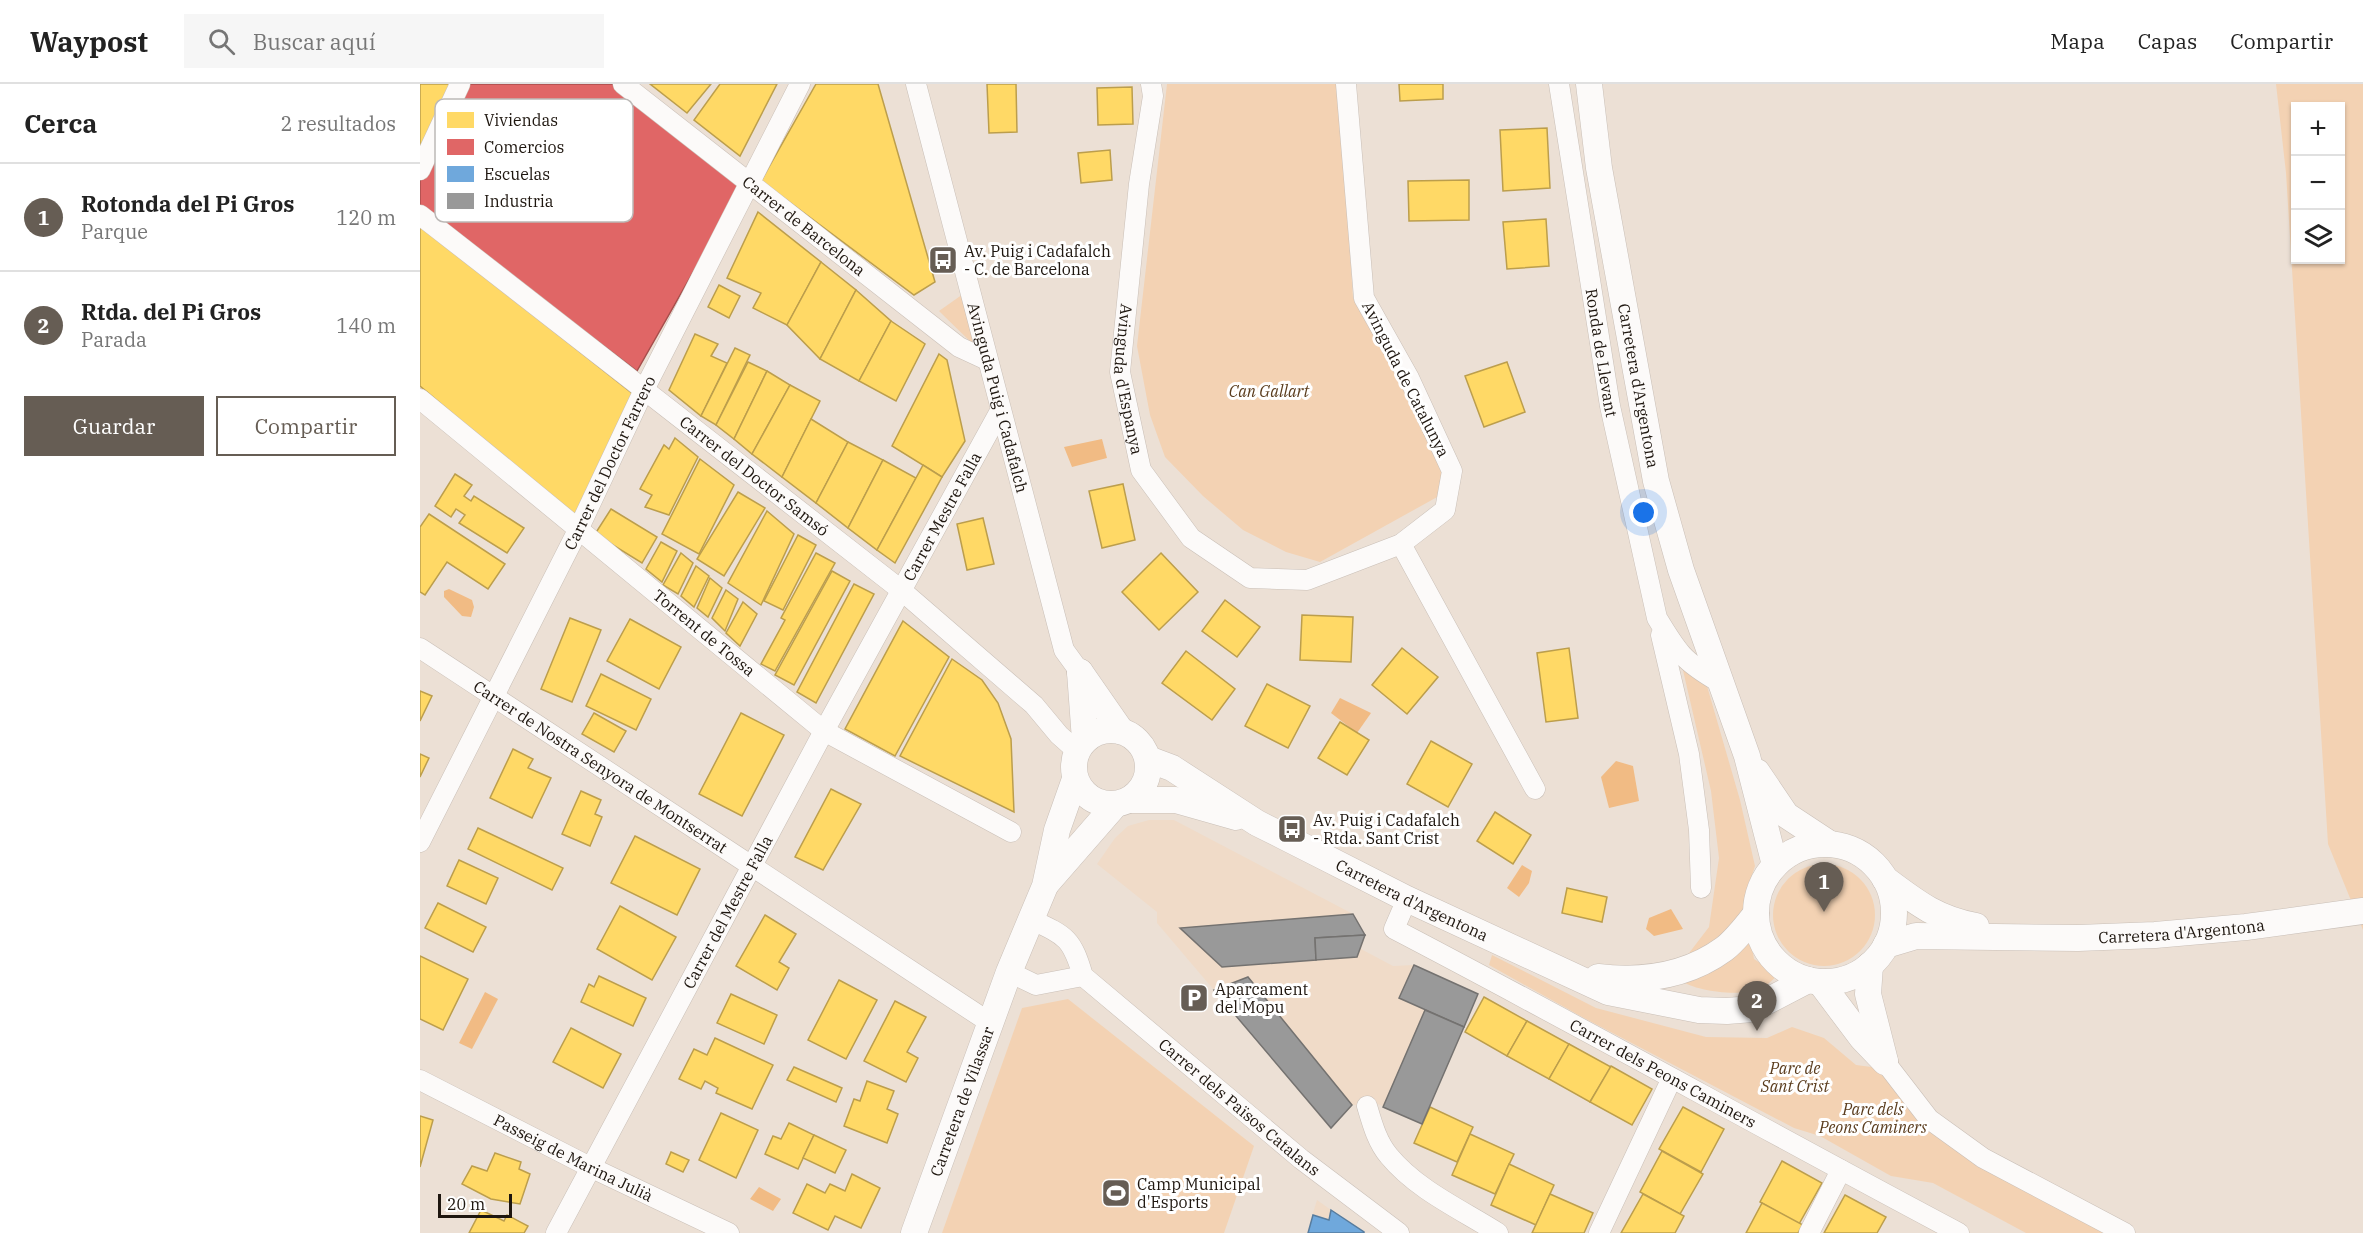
<!DOCTYPE html>
<html lang="es">
<head>
<meta charset="utf-8">
<style>
  :root { --surface:#fff; --page:#f6f6f6; --text:#222; --muted:#767676; --line:#e0e0e0; --accent:#665d54 }
  body { margin:0; font-family:"IBM Plex Serif",serif; background:var(--page); color:var(--text) }
  .controls { position:absolute; right:18px; top:18px; display:grid; overflow:hidden; border-radius:0px; box-shadow:0 2px 4px #0004 }
  .controls button { width:54px; height:54px; display:grid; place-items:center; padding:0; border:0; border-bottom:2px solid var(--line); background:var(--surface); color:var(--text); font:30px sans-serif }
  .scale { position:absolute; left:18px; bottom:15px; width:74px; box-sizing:border-box; padding-left:6px; border:3px solid #1e160f; border-top:0; font-size:16px; line-height:21px; white-space:nowrap; color:#1e160f; -webkit-text-stroke:4px #fff; paint-order:stroke }
  .you { position:absolute; left:1224px; top:429px; width:21px; height:21px; margin:-15px; border:4px solid #fff; border-radius:50%; background:#1a73e8; box-shadow:0 0 0 9px #1a73e833 }
  .badge { display:grid; place-items:center; width:39px; height:39px; border-radius:50%; background:var(--accent); color:#fff; font-size:20px; font-weight:700 }
  .pin { position:absolute; translate:-50% -50px; filter:drop-shadow(0 2px 3px #0008) }
  .pin::after { content:''; position:absolute; top:32px; width:21px; height:18px; background:inherit; clip-path:polygon(0 0,100% 0,50% 100%) }
  .list { margin:0; padding:0; list-style:none }
  h2 { display:flex; justify-content:space-between; align-items:center; height:78px; margin:0; padding:0 24px; font-size:26px }
  h2 small { font-size:20px; font-weight:400; color:var(--muted) }
  .list li { display:grid; grid-template-columns:39px 1fr auto; gap:18px; align-items:center; box-sizing:border-box; height:108px; padding:0 24px; border-top:2px solid var(--line) }
  .list b { display:block; font-size:22px; white-space:nowrap }
  .list p { margin:0; font-size:20px; white-space:nowrap; color:var(--muted) }
  .list em { font-size:20px; font-style:normal; color:var(--muted) }
  .actions { display:flex; gap:12px; padding:18px 24px }
  .actions a { flex:1; padding:14px 0; border:2px solid var(--accent); border-radius:0px; text-align:center; font-size:21px; color:var(--accent) }
  .actions .main { background:var(--accent); color:#fff }
  .icon { flex:none; width:33px; height:33px; fill:none; stroke:currentColor; stroke-width:2; stroke-linecap:round; stroke-linejoin:round }
  .map { position:relative; flex:none; width:1943px; height:1149px; overflow:hidden }
  header { display:flex; align-items:center; gap:36px; box-sizing:border-box; height:84px; padding:0 30px; background:var(--surface); border-bottom:2px solid var(--line) }
  header strong { font-size:28px }
  nav { display:flex; gap:33px; margin-inline-start:auto; font-size:21px }
  .search { width:420px; height:54px; background:var(--page); display:flex; align-items:center; gap:15px; box-sizing:border-box; padding:0 21px; border-radius:0px; color:var(--muted); font-size:22px }
  main { display:flex }
  aside { flex:1; background:var(--surface) }
  .map>svg:first-child { display:block }
  .built { fill:#f0dbc8 }
  .green { fill:#f3d2b3; fill-rule:evenodd }
  .water { fill:#f1bb84 }
  .homes { fill:#ffd966; stroke:#bc9e4c; stroke-width:1.5 }
  .shops { fill:#e06666; stroke:#a64e4c; stroke-width:1.5 }
  .schools { fill:#6fa8dc; stroke:#577c9e; stroke-width:1.5 }
  .industry { fill:#999; stroke:#747270; stroke-width:1.5 }
  .lines { fill:none; stroke-linecap:round; stroke-linejoin:round }
  .minor-casing { stroke:#c9bfb7; stroke-width:21 }
  .tertiary-casing { stroke:#c9bfb7; stroke-width:27 }
  .minor { stroke:#fcfaf9; stroke-width:20 }
  .tertiary { stroke:#fcfaf9; stroke-width:26 }
  .labels { text-anchor:middle; dominant-baseline:central; stroke-width:6; stroke-linejoin:round; paint-order:stroke }
  .street-label { font-size:16px; fill:#1e160f; stroke:#fff }
  .poi-label { font-size:16px; fill:#1e160f; stroke:#fff; text-anchor:start }
  .park-label { font-size:16px; font-style:italic; fill:#5a3c1d; stroke:#fff }
  .key { fill:#fff; stroke:#bcb9b7; stroke-width:1.5 }
  .key-label { font-size:16px; fill:#1e160f }
</style>
</head>
<body>
<header>
<strong>Waypost</strong>
<div class="search"><svg class="icon" aria-label="search" viewBox="0 0 24 24"><circle cx="10" cy="10" r="6"/><path d="M15 15l6 6"/></svg>Buscar aquí</div>
<nav><a>Mapa</a><a>Capas</a><a>Compartir</a></nav>
</header>
<main>
<aside>
<h2>Cerca<small>2 resultados</small></h2>
<ul class="list">
<li><span class="badge">1</span><div><b>Rotonda del Pi Gros</b><p>Parque</p></div><em>120 m</em></li>
<li><span class="badge">2</span><div><b>Rtda. del Pi Gros</b><p>Parada</p></div><em>140 m</em></li>
</ul>
<div class="actions"><a class="main">Guardar</a><a>Compartir</a></div>
</aside>
<div class="map">
<svg width="1943" height="1149" viewBox="0 0 1943 1149">
  <rect width="100%" height="100%" fill="#ece0d5"/>
  <g class="built">
    <path d="M729 736H754L933 830 945 851 941 865 973 882 994 881 1058 910 1002 1040 958 1020 932 1021 911 1044 737 839V828L677 780 695 754 708 742Z"/>
    <path d="M897 1116 911 1126 946 1149H887Z"/>
  </g>
  <g class="green">
    <path d="M747 0H919L933 214 1032 387 1019 412 900 478 866 468 823 446 783 412 745 373 730 331 717 262Z"/>
    <path d="M1856 0H1943V846L1908 760 1866 89ZM1876 22H1920V176H1876Z"/>
    <path d="M546 208 562 269 519 227Z"/>
    <path d="M1262 582 1287 602 1320 716 1335 782 1325 812 1326 825 1305 854 1263 877 1289 843 1299 774 1291 707Z"/>
    <circle cx="1404" cy="831" r="51"/>
    <path d="M1329 849 1334 875 1358 891C1353 895 1349 900 1343 903 1325 914 1276 908 1260 896Z"/>
    <path d="M1072 871 1176 924 1286 953 1347 954 1372 943 1404 954 1436 981 1467 985 1506 1042 1689 1149H1606L1513 1099 1471 1092 1400 1052 1374 1044 1164 934 1069 881Z"/>
    <path d="M648 915 834 1062 804 1149H522L602 924Z"/>
  </g>
  <g class="water">
    <path d="M682 355 687 374 652 383 644 363Z"/>
    <path d="M29 505 52 516 54 523 51 533 42 532 24 513V507Z"/>
    <path d="M920 614 951 629 937 649 911 629Z"/>
    <path d="M1196 677 1213 682 1219 717 1189 724 1181 693Z"/>
    <path d="M1102 781 1112 787 1109 799 1099 813 1087 804Z"/>
    <path d="M1251 825 1263 845 1234 852 1226 845 1229 834Z"/>
    <path d="M65 908 78 915 52 965 39 959Z"/>
    <path d="M339 1103 361 1115 353 1127 330 1115Z"/>
  </g>
  <g class="homes">
    <path d="M0 0H33L0 68Z"/>
    <path d="M230 0H291L267 29Z"/>
    <path d="M300 0H357L320 72 274 36Z"/>
    <path d="M396 0H458L515 198 494 211 341 97Z"/>
    <path d="M567 0H596L597 48 569 49Z"/>
    <path d="M979 0H1023V15L980 17Z"/>
    <path d="M712 3 713 40 678 41 677 4Z"/>
    <path d="M1127 44 1130 104 1083 107 1080 46Z"/>
    <path d="M690 66 692 96 661 99 658 69Z"/>
    <path d="M1049 96V136L989 137 988 97Z"/>
    <path d="M338 128 401 178 367 241 333 224 341 209 307 194Z"/>
    <path d="M1126 135 1129 182 1087 185 1083 138Z"/>
    <path d="M0 141 213 310 154 433 0 302Z"/>
    <path d="M401 178 436 206 400 275 367 241Z"/>
    <path d="M299 201 320 212 309 234 288 223Z"/>
    <path d="M436 206 471 237 439 297 400 275Z"/>
    <path d="M471 237 505 260 476 317 439 297Z"/>
    <path d="M275 250 298 260 291 272 307 279 281 332 249 306Z"/>
    <path d="M315 264 330 271 296 341 281 332Z"/>
    <path d="M519 270 527 276 545 357 522 393 472 362Z"/>
    <path d="M328 278 347 287 314 355 296 341Z"/>
    <path d="M1087 278 1105 328 1064 343 1045 292Z"/>
    <path d="M347 287 370 301 332 370 314 355Z"/>
    <path d="M370 301 400 317 362 393 332 370Z"/>
    <path d="M391 335 428 358 396 419 362 393Z"/>
    <path d="M255 354 278 373 249 431 225 423 232 411 220 405 244 361 249 365Z"/>
    <path d="M428 358 463 376 428 444 396 419Z"/>
    <path d="M280 375 314 401 279 470 242 450Z"/>
    <path d="M463 376 496 394 457 466 428 444Z"/>
    <path d="M503 381 522 393 475 479 457 466Z"/>
    <path d="M35 390 52 401 44 412 51 417 54 412 104 444 87 469 39 439 45 431 36 425 31 433 15 422Z"/>
    <path d="M703 400 715 456 682 464 669 407Z"/>
    <path d="M318 408 345 424 304 492 277 475Z"/>
    <path d="M191 425 237 453 222 479 175 450Z"/>
    <path d="M347 427 374 450 341 521 308 499Z"/>
    <path d="M9 430 85 480 68 505 27 478 5 511 0 508V443Z"/>
    <path d="M563 434 574 480 547 486 537 440Z"/>
    <path d="M378 451 396 461 363 526 344 517Z"/>
    <path d="M241 458 257 467 242 498 226 485Z"/>
    <path d="M261 469 273 479 258 510 243 501Z"/>
    <path d="M396 469 415 479 355 587 341 580 365 536 361 534Z"/>
    <path d="M741 469 778 508 739 546 702 508Z"/>
    <path d="M276 482 289 492 274 523 261 512Z"/>
    <path d="M412 487 430 497 374 601 355 591Z"/>
    <path d="M290 494 302 504 288 533 277 524Z"/>
    <path d="M434 500 454 510 396 619 377 608Z"/>
    <path d="M306 506 318 515 305 547 292 534Z"/>
    <path d="M805 516 840 543 817 573 782 547Z"/>
    <path d="M323 518 337 530 320 562 306 549Z"/>
    <path d="M882 531 933 533 931 578 880 576Z"/>
    <path d="M150 534 181 546 152 618 121 605Z"/>
    <path d="M210 535 261 563 239 605 187 577Z"/>
    <path d="M483 537 529 573 475 672 425 645Z"/>
    <path d="M982 564 1018 593 987 630 952 601Z"/>
    <path d="M1149 564 1158 634 1126 638 1117 569Z"/>
    <path d="M766 567 815 605 792 636 742 599Z"/>
    <path d="M532 575 562 596 578 619 591 655 594 728 480 672Z"/>
    <path d="M181 590 231 615 216 646 166 622Z"/>
    <path d="M847 600 890 622 868 664 825 642Z"/>
    <path d="M0 607 12 612 0 637Z"/>
    <path d="M174 629 206 647 194 668 162 650Z"/>
    <path d="M321 629 364 651 322 732 279 710Z"/>
    <path d="M920 638 949 656 927 691 898 674Z"/>
    <path d="M1011 657 1052 680 1028 723 987 700Z"/>
    <path d="M93 665 113 675 108 684 131 694 112 734 70 714Z"/>
    <path d="M0 670 9 674 0 693Z"/>
    <path d="M411 705 441 720 403 786 375 773Z"/>
    <path d="M161 707 181 716 175 730 182 733 170 762 142 750Z"/>
    <path d="M1075 728 1111 751 1093 780 1057 757Z"/>
    <path d="M58 744 143 784 132 806 48 765Z"/>
    <path d="M215 752 280 785 257 831 191 799Z"/>
    <path d="M39 776 78 794 66 820 27 802Z"/>
    <path d="M1147 804 1187 813 1182 838 1142 829Z"/>
    <path d="M18 819 66 843 53 868 5 844Z"/>
    <path d="M200 822 256 853 232 896 177 865Z"/>
    <path d="M345 831 376 850 359 878 369 884 357 906 316 882Z"/>
    <path d="M0 872 48 895 23 946 0 935Z"/>
    <path d="M179 892 226 914 213 942 161 918 169 900 174 903Z"/>
    <path d="M419 896 457 916 426 975 388 956Z"/>
    <path d="M311 910 357 931 344 960 297 939Z"/>
    <path d="M1064 913 1107 937 1087 972 1045 948Z"/>
    <path d="M475 917 506 933 487 968 498 974 486 998 444 977Z"/>
    <path d="M1107 937 1149 960 1129 995 1087 972Z"/>
    <path d="M151 944 201 970 183 1004 133 978Z"/>
    <path d="M295 954 353 981 332 1025 296 1009 298 1004 285 997 281 1005 259 995 274 965 287 971Z"/>
    <path d="M1149 960 1191 983 1170 1018 1129 995Z"/>
    <path d="M1191 982 1232 1005 1212 1041 1170 1018Z"/>
    <path d="M374 983 422 1004 416 1018 367 996Z"/>
    <path d="M447 997 474 1007 467 1025 478 1030 467 1059 424 1042 434 1015 440 1017Z"/>
    <path d="M1010 1023 1053 1043 1037 1078 994 1059Z"/>
    <path d="M1263 1023 1304 1045 1281 1088 1239 1065Z"/>
    <path d="M301 1029 338 1046 316 1094 279 1076Z"/>
    <path d="M0 1032 13 1036 0 1083Z"/>
    <path d="M369 1039 394 1051 378 1085 345 1070 353 1052 361 1055Z"/>
    <path d="M1050 1050 1094 1070 1075 1110 1032 1091Z"/>
    <path d="M394 1051 426 1066 415 1089 383 1074Z"/>
    <path d="M1242 1067 1283 1090 1260 1130 1220 1108Z"/>
    <path d="M251 1068 269 1076 263 1088 246 1080Z"/>
    <path d="M75 1069 101 1078 99 1085 110 1090 100 1120 71 1115 42 1100 52 1082 67 1087Z"/>
    <path d="M1362 1077 1402 1099 1379 1140 1340 1118Z"/>
    <path d="M1089 1080 1134 1101 1116 1141 1071 1121Z"/>
    <path d="M432 1090 460 1104 441 1144 415 1132 408 1146 373 1129 387 1100 405 1109 410 1100 425 1107Z"/>
    <path d="M1130 1110 1173 1129 1164 1149H1112Z"/>
    <path d="M1223 1110 1264 1132 1255 1149H1201Z"/>
    <path d="M1425 1111 1466 1133 1457 1149H1404Z"/>
    <path d="M1342 1119 1383 1141 1378 1149H1326Z"/>
    <path d="M61 1126 84 1137 87 1131 108 1142 104 1149H49Z"/>
  </g>
  <path class="shops" d="M45 0H192L322 102 217 287 0 123V97Z"/>
  <path class="schools" d="M911 1126 944 1148V1149H888L893 1131 909 1136Z"/>
  <g class="industry">
    <path d="M933 830 945 851 895 854 896 876 802 883 760 844Z"/>
    <path d="M945 851 937 873 896 876 895 854Z"/>
    <path d="M994 881 1058 910 1044 943 979 914Z"/>
    <path d="M828 893 932 1021 911 1044 794 906Z"/>
    <path d="M1005 926 1044 943 1002 1040 963 1023Z"/>
  </g>
  <g class="lines">
    <g class="minor-casing">
      <g id="minor">
        <path id="s1" d="M203 0 539 263 567 276"/>
        <path id="s2" d="M496 0 644 566 660 588"/>
        <path id="s3" d="M731 0 733 12 719 100 700 288 721 386 771 454 830 494 887 496 981 460 1025 426 1032 387 989 294 944 214 926 0"/>
        <path id="s4" d="M1139 0 1190 322 1237 534C1258 569 1263 577 1299 598"/>
        <path d="M0 86 40 0"/>
        <path id="s5" d="M0 131 481 506 614 621 639 651 657 667"/>
        <path id="s6" d="M0 315 404 647 591 748"/>
        <path d="M981 460 1115 705"/>
        <path d="M1241 551 1269 670 1279 746 1281 804"/>
        <path id="s7" d="M0 564 572 940"/>
        <path id="s8" d="M0 758 158 446 223 308 380 0"/>
        <path id="s9" d="M987 815 974 845C1164 944 1350 1049 1539 1149"/>
        <path id="s10" d="M612 836C647 852 652 855 663 892L881 1075 979 1149"/>
        <path d="M589 888 616 901 663 892"/>
        <path d="M1465 978 1509 1035 1563 1074 1705 1149"/>
        <path id="s11" d="M0 996 170 1083 309 1149"/>
        <path d="M947 1022C952 1039 957 1058 969 1072 997 1106 1042 1126 1078 1149"/>
        <path id="s12" d="M136 1149 404 647 580 327"/>
        <path d="M1179 1149 1251 996"/>
        <path d="M1389 1149 1421 1086"/>
      </g>
    </g>
    <g class="tertiary-casing">
      <g id="tertiary">
        <path id="s13" d="M1169 0 1179 84 1236 397 1261 486 1327 672 1355 781"/>
        <path d="M660 588 701 647"/>
        <path d="M660 588 665 656"/>
        <circle cx="691" cy="683" r="37"/>
        <path id="s14" d="M728 675 752 684 837 739 865 753 987 815 1188 908 1279 926 1307 927 1332 925 1388 896"/>
        <path d="M1337 688 1366 731 1410 760"/>
        <path d="M710 716H756L816 733"/>
        <circle cx="1405" cy="829" r="69"/>
        <path d="M1465 795C1497 819 1517 835 1556 842"/>
        <path d="M627 799 695 721"/>
        <path id="s15" d="M1466 861 1496 852 1658 854 1735 851 1826 843 1943 827"/>
        <path d="M1450 881 1448 910 1465 977"/>
        <path d="M1178 893C1222 898 1267 892 1304 865 1316 856 1326 842 1336 830"/>
        <path d="M1400 898 1442 954 1465 978"/>
        <path id="s16" d="M494 1149 589 888 625 802 637 746 655 695"/>
      </g>
    </g>
    <use href="#minor" class="minor"/>
    <use href="#tertiary" class="tertiary"/>
  </g>
  <defs>
    <g id="bus-square" transform="scale(1.5)"><rect x="-9" y="-9" width="18" height="18" rx="4" fill="#665d54" stroke="#fff"/><path d="M-5-6H5V4H4V6H2V4H-2V6H-4V4H-5ZM-3.5-4V0h7V-4ZM-3.5 1.2v1.5H-2V1.2ZM2 1.2v1.5H3.5V1.2Z" fill="#fff"/></g>
    <g id="parking-square" transform="scale(1.5)"><rect x="-9" y="-9" width="18" height="18" rx="4" fill="#665d54" stroke="#fff"/><path d="M-3.5-5.5H1a3.5 3.5 0 0 1 0 7H-1V5.5H-3.5ZM-1-3.4V-.6H.8a1.4 1.4 0 0 0 0-2.8Z" fill="#fff"/></g>
    <g id="stadium-square" transform="scale(1.5)"><rect x="-9" y="-9" width="18" height="18" rx="4" fill="#665d54" stroke="#fff"/><path d="M0-5a6.5 5 0 1 0 0 10a6.5 5 0 1 0 0-10ZM-3.5-1.8h7v3.6h-7Z" fill="#fff"/></g>
  </defs>
  <g fill-rule="evenodd">
    <use href="#bus-square" x="523" y="176"/>
    <use href="#bus-square" x="872" y="745"/>
    <use href="#parking-square" x="774" y="914"/>
    <use href="#stadium-square" x="696" y="1109"/>
  </g>
  <g class="labels">
    <g class="street-label">
      <text stroke="none"><textPath href="#s1" startOffset="230">Carrer de Barcelona</textPath></text>
      <text stroke="none"><textPath href="#s4" startOffset="272">Ronda de Llevant</textPath></text>
      <text stroke="none"><textPath href="#s3" startOffset="298">Avinguda d'Espanya</textPath></text>
      <text transform="translate(986 295) rotate(63)">Avinguda de Catalunya</text>
      <text stroke="none"><textPath href="#s13" startOffset="306">Carretera d'Argentona</textPath></text>
      <text stroke="none"><textPath href="#s2" startOffset="324">Avinguda Puig i Cadafalch</textPath></text>
      <text stroke="none"><textPath href="#s8" startOffset="424">Carrer del Doctor Farrero</textPath></text>
      <text stroke="none"><textPath href="#s5" startOffset="424">Carrer del Doctor Samsó</textPath></text>
      <text stroke="none"><textPath href="#s12" startOffset="814">Carrer Mestre Falla</textPath></text>
      <text stroke="none"><textPath href="#s6" startOffset="368">Torrent de Tossa</textPath></text>
      <text stroke="none"><textPath href="#s7" startOffset="216">Carrer de Nostra Senyora de Montserrat</textPath></text>
      <text stroke="none"><textPath href="#s14" startOffset="300">Carretera d'Argentona</textPath></text>
      <text stroke="none"><textPath href="#s12" startOffset="364">Carrer del Mestre Falla</textPath></text>
      <text stroke="none"><textPath href="#s15" startOffset="297">Carretera d'Argentona</textPath></text>
      <text stroke="none"><textPath href="#s9" startOffset="338">Carrer dels Peons Caminers</textPath></text>
      <text stroke="none"><textPath href="#s16" startOffset="140">Carretera de Vilassar</textPath></text>
      <text stroke="none"><textPath href="#s10" startOffset="284">Carrer dels Països Catalans</textPath></text>
      <text stroke="none"><textPath href="#s11" startOffset="172">Passeig de Marina Julià</textPath></text>
    </g>
    <g class="poi-label">
      <text x="544" y="167">Av. Puig i Cadafalch<tspan x="544" dy="18">- C. de Barcelona</tspan></text>
      <text x="893" y="736">Av. Puig i Cadafalch<tspan x="893" dy="18">- Rtda. Sant Crist</tspan></text>
      <text x="795" y="905">Aparcament<tspan x="795" dy="18">del Mopu</tspan></text>
      <text x="717" y="1100">Camp Municipal<tspan x="717" dy="18">d'Esports</tspan></text>
    </g>
    <g class="park-label">
      <text x="849" y="307">Can Gallart</text>
      <text x="1375" y="984">Parc de<tspan x="1375" dy="18">Sant Crist</tspan></text>
      <text x="1453" y="1025">Parc dels<tspan x="1453" dy="18">Peons Caminers</tspan></text>
    </g>
  </g>
  <rect x="15" y="15" width="198" height="123" rx="9" class="key"/>
  <rect x="27" y="28" width="27" height="16" fill="#ffd966"/>
  <rect x="27" y="55" width="27" height="16" fill="#e06666"/>
  <rect x="27" y="82" width="27" height="16" fill="#6fa8dc"/>
  <rect x="27" y="109" width="27" height="16" fill="#999"/>
  <g class="key-label">
    <text x="64" y="42">Viviendas</text>
    <text x="64" y="69">Comercios</text>
    <text x="64" y="96">Escuelas</text>
    <text x="64" y="123">Industria</text>
  </g>
</svg>
<div class="controls">
<button>+</button>
<button>−</button>
<button><svg class="icon" aria-label="layers" viewBox="0 0 24 24"><path d="M12 4l9 5-9 5-9-5zM3 14l9 5 9-5"/></svg></button>
</div>
<div class="scale">20 m</div>
<div class="you"></div>
<div class="pin badge" style="left:1404px;top:828px">1</div>
<div class="pin badge" style="left:1337px;top:947px">2</div>
</div>
</main>
</body>
</html>
